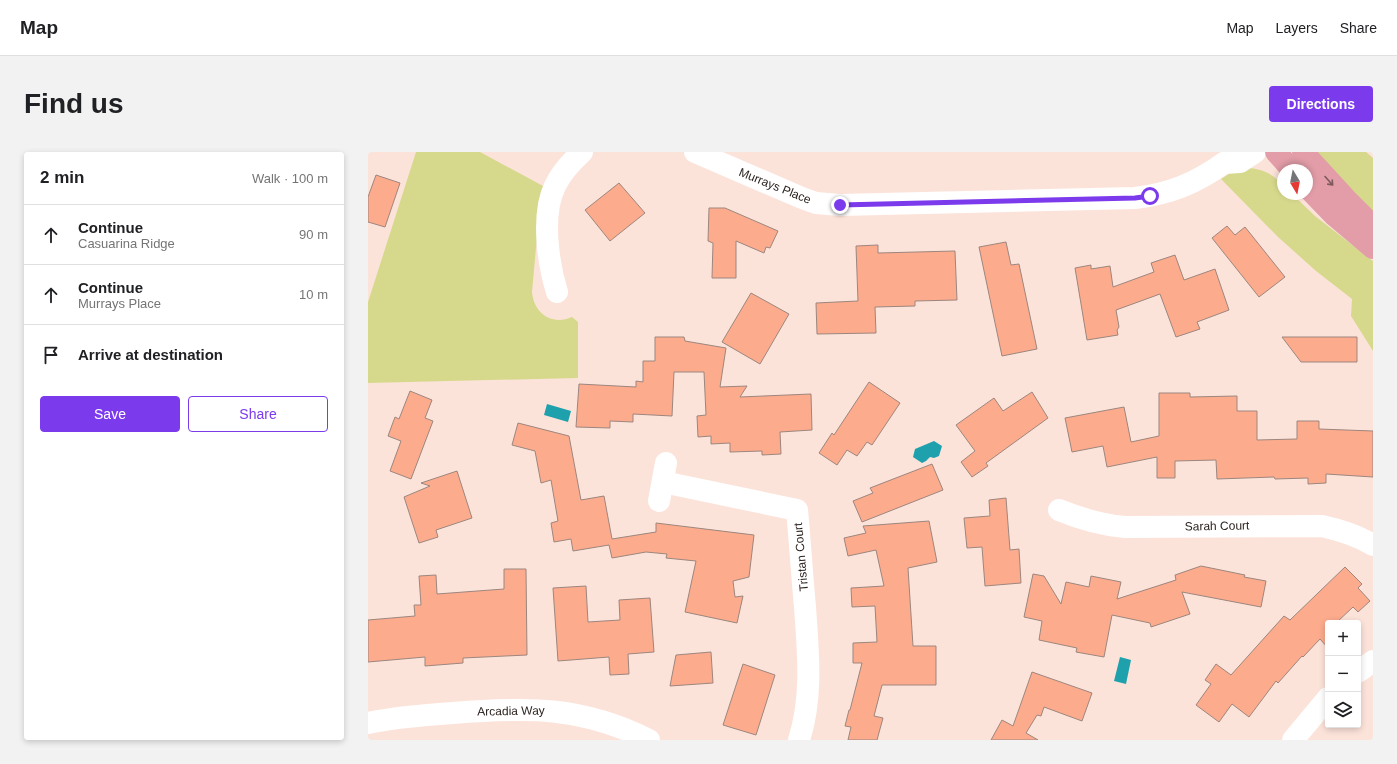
<!DOCTYPE html>
<html lang="en">
<head>
<meta charset="utf-8">
<style>
  :root { --surface:#fff; --page:#f2f2f2; --text:#202124; --muted:#757577; --line:#e0e0e0; --accent:#7c3aed }
  body { margin:0; font-family:Arial,sans-serif; background:var(--page); color:var(--text) }
  .controls { position:absolute; right:12px; bottom:12px; display:grid; overflow:hidden; border-radius:4px; box-shadow:0 2px 6px #0003 }
  .controls button { width:36px; height:36px; display:grid; place-items:center; padding:0; border:0; border-bottom:1px solid var(--line); background:var(--surface); color:var(--text); font:20px sans-serif }
  .compass { position:absolute; left:909px; top:12px; width:36px; height:36px; border-radius:50%; background:var(--surface); box-shadow:0 2px 6px #0003; rotate:170deg }
  .stop { position:absolute; width:12px; height:12px; margin:-9px; border:3px solid #7c3aed; border-radius:50%; background:#fff }
  .stop.end { background:#7c3aed; border-color:#fff; box-shadow:0 1px 4px #0008 }
  .list { margin:0; padding:0; list-style:none }
  h2 { display:flex; justify-content:space-between; align-items:center; height:52px; margin:0; padding:0 16px; font-size:17px }
  h2 small { font-size:13px; font-weight:400; color:var(--muted) }
  .list li { display:grid; grid-template-columns:26px 1fr auto; gap:12px; align-items:center; box-sizing:border-box; height:60px; padding:0 16px; border-top:1px solid var(--line) }
  .list b { display:block; font-size:15px; white-space:nowrap }
  .list p { margin:0; font-size:13px; white-space:nowrap; color:var(--muted) }
  .list em { font-size:13px; font-style:normal; color:var(--muted) }
  .actions { display:flex; gap:8px; padding:12px 16px }
  .actions a { flex:1; padding:9px 0; border:1px solid var(--accent); border-radius:4px; text-align:center; font-size:14px; color:var(--accent) }
  .actions .main { background:var(--accent); color:#fff }
  .icon { flex:none; width:22px; height:22px; fill:none; stroke:currentColor; stroke-width:2; stroke-linecap:round; stroke-linejoin:round }
  .map { position:relative; flex:none; width:1005px; height:588px; overflow:hidden; border-radius:4px }
  header { display:flex; align-items:center; gap:24px; box-sizing:border-box; height:56px; padding:0 20px; background:var(--surface); border-bottom:1px solid var(--line) }
  header strong { font-size:19px }
  nav { display:flex; gap:22px; margin-inline-start:auto; font-size:14px }
  .intro { display:flex; align-items:center; justify-content:space-between; box-sizing:border-box; height:96px; padding:0 24px }
  h1 { margin:0; font-size:28px }
  .button { padding:10px 18px; border-radius:4px; background:var(--accent); color:#fff; font-size:14px; font-weight:700 }
  main { display:flex; gap:24px; padding:0 24px }
  aside { flex:1; background:var(--surface); border-radius:4px; box-shadow:0 2px 6px #0003 }
  .map>svg:first-child { display:block }
  .green { fill:#d6d98c }
  .water { fill:#1fa1ad }
  .building { fill:#fcab8d; stroke:#9d867e }
  .lines { fill:none; stroke-linecap:round; stroke-linejoin:round }
  .minor { stroke:#fff; stroke-width:22 }
  .major { stroke:#e29da8; stroke-width:22 }
  .oneway { stroke:#7e5a5d }
  .route { stroke:#7c3aed; stroke-width:5 }
  .labels { text-anchor:middle; dominant-baseline:central; stroke-width:3.5; stroke-linejoin:round; paint-order:stroke }
  .street-label { font-size:12px; fill:#2c2320; stroke:#fff }
</style>
</head>
<body>
<header>
<strong>Map</strong>
<nav><a>Map</a><a>Layers</a><a>Share</a></nav>
</header>
<div class="intro"><h1>Find us</h1><a class="button">Directions</a></div>
<main>
<aside>
<h2>2 min<small>Walk · 100 m</small></h2>
<ul class="list">
<li><svg class="icon" aria-label="ahead" viewBox="0 0 24 24"><path d="M12 20V5M6 11l6-6 6 6"/></svg><div><b>Continue</b><p>Casuarina Ridge</p></div><em>90 m</em></li>
<li><svg class="icon" aria-label="ahead" viewBox="0 0 24 24"><path d="M12 20V5M6 11l6-6 6 6"/></svg><div><b>Continue</b><p>Murrays Place</p></div><em>10 m</em></li>
<li><svg class="icon" aria-label="arrive" viewBox="0 0 24 24"><path d="M6 21V4h12l-3 4 3 4H6"/></svg><div><b>Arrive at destination</b></div></li>
</ul>
<div class="actions"><a class="main">Save</a><a>Share</a></div>
</aside>
<div class="map">
<svg width="1005" height="588" viewBox="0 0 1005 588">
  <rect width="100%" height="100%" fill="#fce3da"/>
  <g class="green">
    <path d="M48 0H112L175 34 172 52 164 140C166 161 183 174 204 165L210 170V226L0 231V150Z"/>
    <path d="M943 0H998L1005 6V66Z"/>
    <path d="M880 16C895 17 905 22 915 33V42H924L947 64 1005 109V199L983 164 984 147 948 119 910 85 853 27 864 20Z"/>
  </g>
  <g class="water">
    <path d="M179 252 203 259 200 270 176 263Z"/>
    <path d="M566 289 574 294 571 304 566 306 562 305 558 309 554 311 545 305 547 297Z"/>
    <path d="M752 505 763 508 758 532 746 529Z"/>
  </g>
  <g class="building">
    <path d="M8 23 32 31 17 75 0 70V45Z"/>
    <path d="M251 31 277 61 242 89 217 58Z"/>
    <path d="M341 56H357L410 79 402 96 398 95 396 101 368 89V126H344L345 91 340 89Z"/>
    <path d="M859 74 867 83 877 75 917 125 891 145 844 86Z"/>
    <path d="M638 90 643 113 651 112 669 197 634 204 611 95Z"/>
    <path d="M510 93V101L587 99 589 148 547 149V154L507 155 508 181 449 182 448 151 490 149 488 94Z"/>
    <path d="M807 103 816 128 847 117 861 158 829 170 832 177 808 185 792 142 748 158 751 175 749 178 750 183 719 188 707 116 723 113V117L742 114 745 135 786 120 783 111Z"/>
    <path d="M383 141 421 162 392 212 354 190Z"/>
    <path d="M287 185H316L317 189 358 196 352 235 379 234 372 245 443 242 444 278 412 280 413 302 394 303V299L362 300V291L343 292V284L330 285 329 264 338 263 336 220H306L304 264 265 262V270L242 269V276L208 275 211 232 268 235V229L275 230V209H287Z"/>
    <path d="M914 185H989V210H933Z"/>
    <path d="M501 230 532 251 504 293 499 290 489 304 479 298 469 313 451 301 464 281 466 283Z"/>
    <path d="M42 239 64 248 57 266 65 269 43 327 22 319 33 289 20 284 27 265 31 267Z"/>
    <path d="M664 240 680 266 618 311 620 314 604 325 593 310 607 299 588 273 626 246 635 259Z"/>
    <path d="M791 241H822V245L869 244V259H889V288L929 287V269H951V277L1005 279V325L958 322V331L940 332V326L907 327 906 325 849 327 848 308 807 309V326H789V305L739 315 735 294 704 300 697 266 756 255 763 290 791 284Z"/>
    <path d="M150 271 201 284 213 348 236 344 244 387 288 380V371L386 383 381 425 365 429 367 445 375 444 369 471 317 460 328 409 298 406 299 402 278 400 244 406 241 393 205 399 203 387 186 390 183 371 190 369 183 328 173 331 167 299 144 293Z"/>
    <path d="M564 312 575 338 494 370 485 349 505 341 502 336Z"/>
    <path d="M89 319 104 366 68 378 70 385 51 391 36 345 62 334 53 331Z"/>
    <path d="M638 346 642 398 651 397 653 431 617 434 614 395 599 396 596 366 622 364 621 348Z"/>
    <path d="M561 369 569 410 540 416 545 494H568V533H514L506 564 515 566 509 588H480L483 575 477 574 481 558H482L494 511H485V491L509 490 507 454 484 455 483 436 516 434 508 398 480 404 476 386 498 381 495 374Z"/>
    <path d="M833 414 877 423 876 425 898 429 893 455 814 440 822 462 783 475 782 471 744 463 736 505 708 500 709 496 671 488 674 469 656 465 665 422 676 424 693 452 698 430 721 435 723 424 753 430 749 447 808 428 807 423Z"/>
    <path d="M977 415 994 432 990 436 1002 449 990 460 985 455 968 471H960V496L952 487 935 505 934 504 910 531 908 529 881 565 864 552 851 570 828 553 843 532 837 528 848 512 863 523 916 464 922 468Z"/>
    <path d="M136 417H158L159 503 95 506V511L57 514V505L0 510V468L47 464 46 453H53L51 424 68 423 69 442 136 437Z"/>
    <path d="M218 434 220 470 252 468 251 448 282 446 286 500 260 502 261 522 242 523 241 505 190 509 185 436Z"/>
    <path d="M343 500 345 531 302 534 308 503Z"/>
    <path d="M375 512 407 523 388 583 355 573Z"/>
    <path d="M664 520 724 541 714 569 676 555 673 564 669 563 658 581 670 588H623L634 568 645 574Z"/>
  </g>
  <g class="lines">
    <g class="minor">
      <path d="M327 0 434 46 448 51 472 53 767 46C802 42 828 31 856 11"/>
      <path d="M856 11 872 10 887 0"/>
      <path d="M189 140C180 111 173 62 187 34 193 21 203 10 214 0"/>
      <path d="M295 330 429 358C432 390 434 423 437 455 440 500 445 544 431 588"/>
      <path d="M291 349 298 311"/>
      <path d="M691 358C713 367 734 373 757 375L954 374C972 378 989 383 1005 393"/>
      <path d="M990 520 1005 509"/>
      <path d="M0 571C28 565 56 563 85 561 159 555 213 554 281 588"/>
      <path d="M925 588 960 546"/>
    </g>
    <g class="major">
      <path d="M908 0 924 18"/>
      <path d="M935 0 978 47 1005 74"/>
      <path d="M939 35 966 63 1005 96"/>
    </g>
  </g>
  <defs><path id="oneway-shaft" d="M-6 0H5M1.5-3L5.5 0L1.5 3" fill="none" stroke-width="1.6" stroke-linecap="round" stroke-linejoin="round"/></defs>
  <use class="oneway" href="#oneway-shaft" transform="translate(961 29) rotate(48)"/>
  <g class="lines">
    <path class="route" d="M472 53 767 46 782 44"/>
  </g>
  <g class="labels">
    <g class="street-label">
      <text transform="translate(407 34) rotate(22)">Murrays Place</text>
      <text transform="translate(849 374) rotate(-1)">Sarah Court</text>
      <text transform="translate(433 405) rotate(-95)">Tristan Court</text>
      <text transform="translate(143 559) rotate(-1)">Arcadia Way</text>
    </g>
  </g>
</svg>
<div class="controls">
<button>+</button>
<button>−</button>
<button><svg class="icon" aria-label="layers" viewBox="0 0 24 24"><path d="M12 4l9 5-9 5-9-5zM3 14l9 5 9-5"/></svg></button>
</div>
<svg class="compass" viewBox="-18 -18 36 36"><path d="M0-13l5 13h-10z" fill="#e53935"/><path d="M0 13l5-13h-10z" fill="#757577"/></svg>
<div class="stop" style="left:782px;top:44px"></div>
<div class="stop end" style="left:472px;top:53px"></div>
</div>
</main>
</body>
</html>
